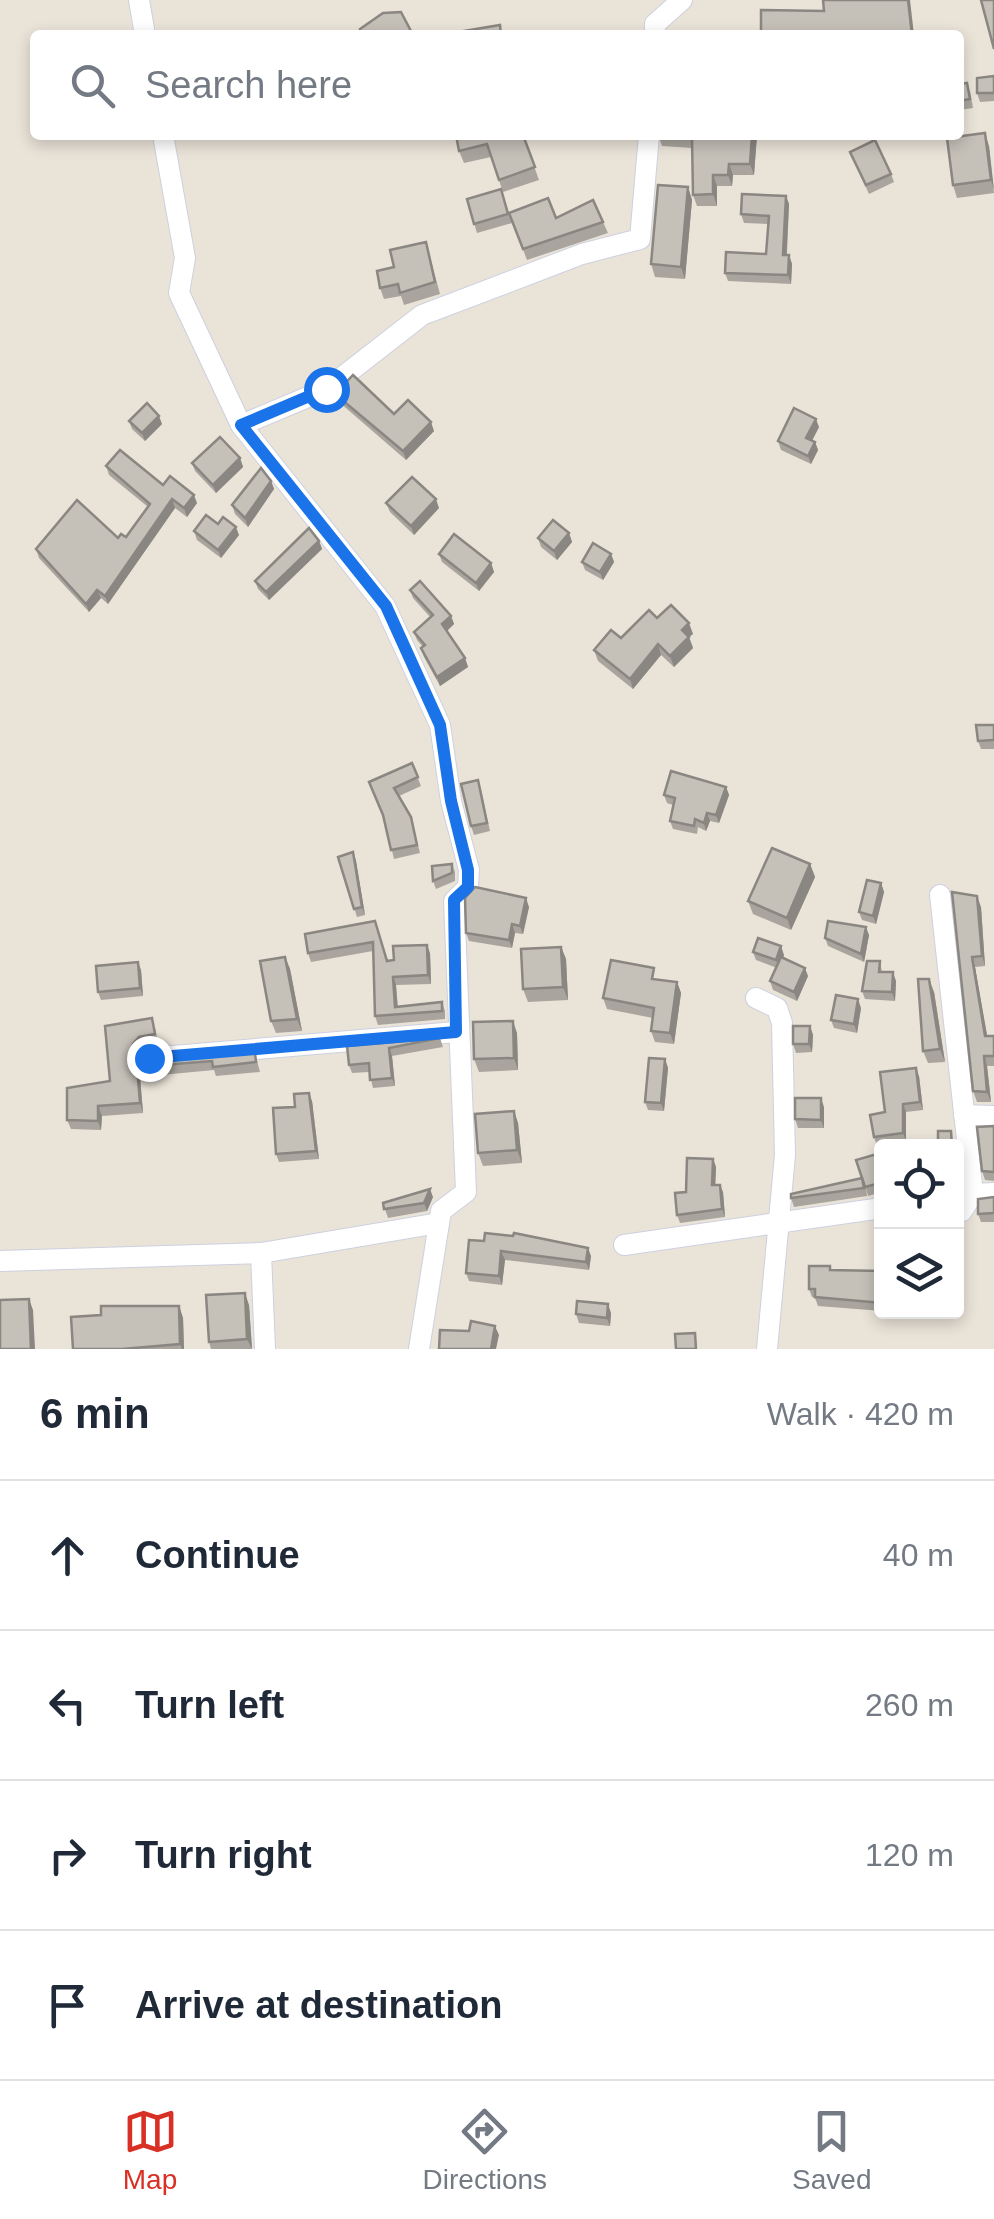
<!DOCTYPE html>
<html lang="en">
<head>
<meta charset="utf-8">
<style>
  :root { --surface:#fff; --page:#f6f6f7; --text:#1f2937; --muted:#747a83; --line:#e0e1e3; --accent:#d93025 }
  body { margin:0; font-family:Arial,sans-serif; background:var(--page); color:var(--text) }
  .controls { position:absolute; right:30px; bottom:30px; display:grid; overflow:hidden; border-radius:10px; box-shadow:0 5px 15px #0003 }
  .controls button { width:90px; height:90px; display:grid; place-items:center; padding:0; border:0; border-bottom:2px solid var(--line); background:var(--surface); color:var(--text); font:50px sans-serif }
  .stop { position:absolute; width:30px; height:30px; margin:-22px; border:8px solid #1a73e8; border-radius:50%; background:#fff }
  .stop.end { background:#1a73e8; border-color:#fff; box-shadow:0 2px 10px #0008 }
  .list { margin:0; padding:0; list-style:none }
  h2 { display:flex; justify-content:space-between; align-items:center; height:130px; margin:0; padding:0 40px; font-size:42px }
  h2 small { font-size:32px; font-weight:400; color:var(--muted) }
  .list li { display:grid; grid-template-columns:65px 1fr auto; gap:30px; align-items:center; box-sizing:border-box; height:150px; padding:0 40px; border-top:2px solid var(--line) }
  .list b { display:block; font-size:38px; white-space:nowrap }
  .list em { font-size:32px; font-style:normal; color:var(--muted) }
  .icon { flex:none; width:55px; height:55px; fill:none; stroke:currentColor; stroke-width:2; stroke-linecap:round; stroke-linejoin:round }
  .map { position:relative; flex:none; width:994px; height:1349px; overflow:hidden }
  .search { position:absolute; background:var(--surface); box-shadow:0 5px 15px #0003; left:30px; right:30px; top:30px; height:110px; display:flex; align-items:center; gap:25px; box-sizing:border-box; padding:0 35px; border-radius:10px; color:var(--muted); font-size:38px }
  .sheet { height:730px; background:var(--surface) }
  nav { display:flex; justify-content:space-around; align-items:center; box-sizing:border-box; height:140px; border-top:2px solid var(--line); background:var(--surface); font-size:28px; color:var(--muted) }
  nav a { display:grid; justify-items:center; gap:5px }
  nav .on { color:var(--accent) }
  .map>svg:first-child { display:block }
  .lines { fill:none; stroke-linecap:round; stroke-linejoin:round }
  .street-casing { stroke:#cdd0e0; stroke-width:22 }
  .street { stroke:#fff; stroke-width:20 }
  .wall { fill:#a9a59e }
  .shaded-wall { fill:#8a8681 }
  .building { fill:#c5c0b8; stroke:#8a8681; stroke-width:2.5 }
  .route { stroke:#1a73e8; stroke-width:12 }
</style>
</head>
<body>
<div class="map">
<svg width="994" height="1349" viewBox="0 0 994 1349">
  <rect width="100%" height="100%" fill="#eae3d8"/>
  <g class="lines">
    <g class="street-casing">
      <g id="street">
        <path d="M139 0 145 35"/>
        <path d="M655 35V24L682 0"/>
        <path d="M163 135 185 258 179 293 241 425"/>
        <path d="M940 895 973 1194"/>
        <path d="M756 998 777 1008 782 1023 785 1155 767 1349"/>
        <path d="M149 1058 456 1032"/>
        <path d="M964 1115 994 1116"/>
        <path d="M956 1210 962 1211 973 1194 994 1193"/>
        <path d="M624 1245 882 1208"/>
        <path d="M261 1253 265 1349"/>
        <path d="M0 1261 261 1253 439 1223"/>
        <path d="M419 1349 441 1211 466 1192 454 901 468 887 469 870 451 801 440 725 385 606 241 425 327 389 422 315 582 254 640 239 649 135"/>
      </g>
    </g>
    <use href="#street" class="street"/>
  </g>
  <g class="wall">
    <path d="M994 76V101L980 102 977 93Z"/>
    <path d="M959 84 970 91 973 108 959 110Z"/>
    <path d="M523 135 539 180 503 192 491 157 464 163 459 151Z"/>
    <path d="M658 135H757L754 175H733L732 186H717V206H697L693 195 692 148 662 146Z"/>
    <path d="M989 146 994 193 957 198 953 185Z"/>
    <path d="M850 152 891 174 894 182 869 194Z"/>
    <path d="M688 187 692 200 685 279 655 277 651 264Z"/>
    <path d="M501 189 512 223 477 233 467 199Z"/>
    <path d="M786 196 789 204 787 255H789L792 264 791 284 728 281 725 273 766 254 768 224 744 223 741 214Z"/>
    <path d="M509 213 603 222 608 233 527 260Z"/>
    <path d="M426 242 440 294 404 305 401 296 384 299 380 288 394 267Z"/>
    <path d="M335 394 394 414 434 431 406 460 339 402Z"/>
    <path d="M129 421 162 424 145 441 132 429Z"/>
    <path d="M819 427 812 441 815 442 818 450 811 464 781 450 778 441Z"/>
    <path d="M240 458 243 467 216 493 195 471 192 463Z"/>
    <path d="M106 466 163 485 197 503 187 517 175 508 108 604 101 598 89 612 39 558 36 549 126 537 148 507 109 475Z"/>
    <path d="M271 481 274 489 248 527 235 514 232 505Z"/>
    <path d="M386 503 439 508 414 535 390 512Z"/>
    <path d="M218 524 239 535 221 558 197 540 194 531Z"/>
    <path d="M569 533 572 542 557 560 541 547 538 538Z"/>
    <path d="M319 541 322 549 269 600 258 589 255 581Z"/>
    <path d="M439 554 491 563 494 572 479 591 442 562Z"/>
    <path d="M611 554 614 562 603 580 585 570 582 562Z"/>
    <path d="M410 590 451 616 454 624 446 631 465 658 468 667 440 686 424 657 421 648 423 647 417 640 414 632 430 617 413 598Z"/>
    <path d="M657 618 693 634 689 637 693 648 674 667 661 655 633 689 598 661 594 650Z"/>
    <path d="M994 725V749H981L978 741Z"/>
    <path d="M412 763 421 786 399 796 411 817 420 853 394 859 384 818 372 791Z"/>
    <path d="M726 787 729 795 719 823 710 821 706 831 698 827 697 834 673 829 670 821 673 805 667 803 664 795Z"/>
    <path d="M481 789 490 831 474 835 471 826Z"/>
    <path d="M353 852 356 861 365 915 357 917 338 857Z"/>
    <path d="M452 864 455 872V881L436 889 433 881Z"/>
    <path d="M810 864 815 877 791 930 753 914 748 901Z"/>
    <path d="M881 883 884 892 876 924 862 920 859 912Z"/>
    <path d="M952 892 981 907 985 966 975 967 987 1036H994V1066H987L991 1102H977L973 1091Z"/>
    <path d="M529 907 523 934 515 933 512 948 469 941 466 933Z"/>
    <path d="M375 921 388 961 430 953 431 984 396 985 398 1007 442 1002 445 1011V1019L378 1025 375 1016 373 951 311 962 308 953Z"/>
    <path d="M869 935 864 962 828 946 825 938Z"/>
    <path d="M561 947 566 959 568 1000 528 1002 523 989Z"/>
    <path d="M753 952 784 955 783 958 808 976 797 1001 773 990 770 981 777 968 756 960Z"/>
    <path d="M285 957 290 969 302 1031 276 1033 271 1021Z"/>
    <path d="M880 961 882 972 896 981 895 1001 865 999 862 991Z"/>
    <path d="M141 970 143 996 101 1000 98 992Z"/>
    <path d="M658 979 677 982 681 993 674 1044 655 1042 651 1031 653 1018 607 1009 603 998Z"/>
    <path d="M934 992 945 1062 928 1063 923 1051Z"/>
    <path d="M861 1008 857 1033 834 1028 831 1020Z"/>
    <path d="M105 1026 155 1028 158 1043 142 1046 136 1053 137 1058 141 1061 255 1053 260 1072 216 1076 214 1070 140 1077 143 1113 102 1116 101 1130 71 1129 67 1120 110 1081Z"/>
    <path d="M810 1026 813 1035 812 1052 796 1053 793 1044Z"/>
    <path d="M517 1033 518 1070 479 1072 474 1059Z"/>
    <path d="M440 1038 443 1047 392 1056 395 1086 373 1088 369 1072 352 1073 349 1065 347 1046Z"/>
    <path d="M665 1059 668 1068 664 1111 648 1110 645 1102Z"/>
    <path d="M919 1076 923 1110 906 1112V1141L877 1146 874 1137 885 1112Z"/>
    <path d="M312 1101 319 1159 279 1162 276 1154 295 1107Z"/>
    <path d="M824 1107V1128H798L795 1119Z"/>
    <path d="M514 1111 518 1123 522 1163 483 1166 478 1153Z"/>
    <path d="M994 1126V1181L985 1180 982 1171Z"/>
    <path d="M713 1159 716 1167 715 1185 723 1192 725 1217 680 1223 677 1215 686 1192Z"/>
    <path d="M882 1166V1192L868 1196 866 1188 867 1196 794 1207 791 1198 862 1178Z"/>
    <path d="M433 1197 427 1211 388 1218 383 1203Z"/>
    <path d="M994 1197V1222H981L978 1214Z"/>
    <path d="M469 1240 591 1256 589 1270 505 1260 502 1285 469 1281 466 1273Z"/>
    <path d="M830 1266 831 1270 882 1271V1311L818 1306 815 1298 812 1297 809 1289Z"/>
    <path d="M249 1305 252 1349H211L209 1342Z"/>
    <path d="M179 1306 183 1318 184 1349H73L101 1315Z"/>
    <path d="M611 1313 610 1326 579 1323 576 1314Z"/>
  </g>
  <g class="shaded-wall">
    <path d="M908 0H910L914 35H912Z"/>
    <path d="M985 133 989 146 994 190 991 180Z"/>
    <path d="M752 135H757L754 175 750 164Z"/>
    <path d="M729 164 733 175 732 186 728 175Z"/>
    <path d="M713 175 717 186V206L713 194Z"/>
    <path d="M688 187 692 200 685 279 681 267Z"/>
    <path d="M786 196 789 204 786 263 783 255Z"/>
    <path d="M789 255 792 264 791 284 788 275Z"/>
    <path d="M159 416 162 424 145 441 142 433Z"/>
    <path d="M816 419 819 427 809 446 806 438Z"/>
    <path d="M431 422 434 431 406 460 403 451Z"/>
    <path d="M815 442 818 450 811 464 808 456Z"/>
    <path d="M240 458 243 467 216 493 213 485Z"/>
    <path d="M271 481 274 489 248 527 245 518Z"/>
    <path d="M194 495 197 503 187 517 184 508Z"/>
    <path d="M172 499 175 508 108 604 105 596Z"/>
    <path d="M436 499 439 508 414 535 411 526Z"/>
    <path d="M236 527 239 535 221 558 218 550Z"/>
    <path d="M569 533 572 542 557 560 554 551Z"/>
    <path d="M319 541 322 549 269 600 266 592Z"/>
    <path d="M611 554 614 562 603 580 600 572Z"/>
    <path d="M491 563 494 572 479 591 476 583Z"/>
    <path d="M97 590 101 598 89 612 86 604Z"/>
    <path d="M451 616 454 624 445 633 442 624Z"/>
    <path d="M689 623 693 634 689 637 693 648 674 667 670 656 682 630Z"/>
    <path d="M658 644 661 655 633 689 630 679Z"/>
    <path d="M465 658 468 667 440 686 437 677Z"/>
    <path d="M726 787 729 795 719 823 716 815Z"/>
    <path d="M707 813 710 821 706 831 704 823Z"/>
    <path d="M353 852 356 861 365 915 362 907Z"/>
    <path d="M810 864 815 877 791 930 787 918Z"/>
    <path d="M881 883 884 892 876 924 873 916Z"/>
    <path d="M977 896 981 907 985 966 982 956Z"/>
    <path d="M526 898 529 907 523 934 520 926Z"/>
    <path d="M512 924 515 933 512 948 509 940Z"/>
    <path d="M866 927 869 935 864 962 861 954Z"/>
    <path d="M427 945 430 953 431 984 428 975Z"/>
    <path d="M781 946 784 955 779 969 776 960Z"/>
    <path d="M561 947 566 959 568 1000 563 987Z"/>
    <path d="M285 957 290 969 302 1031 297 1019Z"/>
    <path d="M972 957 975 967 989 1046 985 1036Z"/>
    <path d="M138 962 141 970 143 996 140 988Z"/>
    <path d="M805 968 808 976 797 1001 794 992Z"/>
    <path d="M893 972 896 981 895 1001 892 992Z"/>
    <path d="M393 977 396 985 398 1016 395 1007Z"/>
    <path d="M929 979 934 992 945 1062 940 1049Z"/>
    <path d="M677 982 681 993 674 1044 670 1033Z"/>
    <path d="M858 999 861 1008 857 1033 854 1024Z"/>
    <path d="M513 1021 517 1033 518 1070 514 1058Z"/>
    <path d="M810 1026 813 1035 812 1052 809 1044Z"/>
    <path d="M139 1037 142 1046 136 1053 137 1065 134 1056 133 1044Z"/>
    <path d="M389 1048 392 1056 395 1086 392 1078Z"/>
    <path d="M984 1056 987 1066 991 1102 987 1092Z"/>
    <path d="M665 1059 668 1068 664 1111 661 1103Z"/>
    <path d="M137 1067 140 1077 143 1113 140 1103Z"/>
    <path d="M916 1068 919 1076 923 1110 920 1102Z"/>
    <path d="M309 1093 312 1101 319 1159 316 1151Z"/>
    <path d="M821 1098 824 1107V1128L821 1120Z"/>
    <path d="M903 1104 906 1112V1141L903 1133Z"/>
    <path d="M98 1106 102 1116 101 1130 98 1121Z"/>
    <path d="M514 1111 518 1123 522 1163 517 1150Z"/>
    <path d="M713 1159 716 1167 715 1193 712 1185Z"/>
    <path d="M720 1185 723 1192 725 1217 722 1209Z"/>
    <path d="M430 1189 433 1197 427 1211 424 1203Z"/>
    <path d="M588 1248 591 1256 589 1270 586 1262Z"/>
    <path d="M501 1251 505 1260 502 1285 499 1276Z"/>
    <path d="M245 1293 249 1305 252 1349 247 1339Z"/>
    <path d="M29 1299 33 1310 35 1349H31Z"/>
    <path d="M608 1304 611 1313 610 1326 607 1318Z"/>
    <path d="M179 1306 183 1318 184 1349H182L180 1344Z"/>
    <path d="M495 1326 499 1335 496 1349H491Z"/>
  </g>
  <g class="building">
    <path d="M823 0H908L912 35H761V10L824 11Z"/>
    <path d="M981 0H994V49Z"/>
    <path d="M401 12 413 35H361L360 29 383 13Z"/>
    <path d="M500 25 501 35H440Z"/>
    <path d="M994 76V93H977V78Z"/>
    <path d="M967 83 970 99 959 101V84Z"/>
    <path d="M985 133 991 180 953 185 947 138Z"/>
    <path d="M456 135H523L535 167 499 180 487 144 459 151Z"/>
    <path d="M658 135H752L750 164H729L728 175H713V194L693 195 692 137Z"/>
    <path d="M875 140 891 174 866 185 850 152Z"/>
    <path d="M658 185 688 187 681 267 651 264Z"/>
    <path d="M501 189 508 214 474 224 467 199Z"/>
    <path d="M742 194 786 196 783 255H789L788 275 725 273 726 252 766 254 769 216 741 214Z"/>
    <path d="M548 198 556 218 593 200 603 222 523 249 509 213Z"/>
    <path d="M426 242 435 282 400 293 398 284 380 288 377 271 394 267 390 250Z"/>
    <path d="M353 375 394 414 408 400 431 422 403 451 335 394Z"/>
    <path d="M147 403 159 416 142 433 129 421Z"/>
    <path d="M794 408 816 419 806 438 815 442 808 456 778 441Z"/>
    <path d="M220 437 240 458 213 485 192 463Z"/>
    <path d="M120 450 163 485 170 476 194 495 184 508 172 499 105 596 97 590 86 604 36 549 77 500 118 538 121 534 126 537 150 504 106 466Z"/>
    <path d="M261 468 271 481 245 518 232 505Z"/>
    <path d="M412 477 436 499 411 526 386 503Z"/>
    <path d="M206 515 218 524 223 517 236 527 218 550 194 531Z"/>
    <path d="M553 520 569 533 554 551 538 538Z"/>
    <path d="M309 528 319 541 266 592 255 581Z"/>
    <path d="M454 534 491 563 476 583 439 554Z"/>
    <path d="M593 543 611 554 600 572 582 562Z"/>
    <path d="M420 581 451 616 442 624 465 658 437 677 421 648 425 645 414 632 433 615 410 590Z"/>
    <path d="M671 605 689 623 682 630 689 637 670 656 658 644 630 679 594 650 611 630 621 638 649 610 657 618Z"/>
    <path d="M976 725H994V740L978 741Z"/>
    <path d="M412 763 418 777 394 788 411 817 417 845 391 850 383 815 369 782Z"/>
    <path d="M671 771 726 787 716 815 707 813 704 823 695 819 694 826 670 821 675 798 664 795Z"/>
    <path d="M478 780 487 823 471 826 461 784Z"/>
    <path d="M772 848 810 864 787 918 748 901Z"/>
    <path d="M353 852 362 907 354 909 338 857Z"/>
    <path d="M452 864V873L433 881 432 866Z"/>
    <path d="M867 880 881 883 873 916 859 912Z"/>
    <path d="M475 887 526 898 520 926 512 924 509 940 466 933 465 898Z"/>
    <path d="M952 892 977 896 982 956 972 957 985 1036H994V1056H984L987 1092 973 1091Z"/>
    <path d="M375 921 387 961 394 960 393 946 427 945 428 975 393 977 395 1007 442 1002V1011L375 1016 373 942 308 953 305 934Z"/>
    <path d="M828 921 866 927 861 954 825 938Z"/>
    <path d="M758 938 781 946 776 960 753 952Z"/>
    <path d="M561 947 563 987 523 989 521 949Z"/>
    <path d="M285 957 297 1019 271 1021 260 961Z"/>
    <path d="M781 957 805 968 794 992 770 981Z"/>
    <path d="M611 960 654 968 652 979 677 982 670 1033 651 1031 654 1008 603 998Z"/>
    <path d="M867 961H880L879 972H893L892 992 862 991Z"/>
    <path d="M138 962 140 988 98 992 96 966Z"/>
    <path d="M918 979H929L940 1049 923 1051Z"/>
    <path d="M836 995 858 999 854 1024 831 1020Z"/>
    <path d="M152 1018 155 1034 139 1037 133 1044 134 1056 141 1061 255 1053 256 1062 213 1067 212 1061 137 1067 140 1103 98 1106V1121L67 1120V1088L110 1081 105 1026Z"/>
    <path d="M513 1021 514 1058 474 1059 473 1022Z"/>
    <path d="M793 1026H810L809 1044H793Z"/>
    <path d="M440 1038 389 1048 392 1078 370 1080 369 1063 349 1065 347 1046Z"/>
    <path d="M649 1058 665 1059 661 1103 645 1102Z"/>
    <path d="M916 1068 920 1102 903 1104V1133L874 1137 870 1115 885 1112 880 1072Z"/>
    <path d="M309 1093 316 1151 276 1154 273 1108 295 1107 294 1094Z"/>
    <path d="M795 1098H821V1120L795 1119Z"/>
    <path d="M514 1111 517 1150 478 1153 475 1114Z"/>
    <path d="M994 1126V1172L982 1171 977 1127Z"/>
    <path d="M938 1131H951L952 1146H938Z"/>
    <path d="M877 1154 882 1167V1175L878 1176 880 1183 865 1187 856 1160Z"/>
    <path d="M687 1158 713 1159 712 1185H720L722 1209 677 1215 675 1193 686 1192Z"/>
    <path d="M862 1178 864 1188 791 1198V1194Z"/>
    <path d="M430 1189 424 1203 384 1209 383 1203Z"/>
    <path d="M994 1197V1213L978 1214V1199Z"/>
    <path d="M485 1233 513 1236 514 1233 588 1248 586 1262 501 1251 499 1276 466 1273 469 1240 484 1241Z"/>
    <path d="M809 1266H830V1270L882 1271V1303L815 1297V1289H809Z"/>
    <path d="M245 1293 247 1339 209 1342 206 1295Z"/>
    <path d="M29 1299 31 1349H0V1300Z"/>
    <path d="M577 1301 608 1304 607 1318 576 1314Z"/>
    <path d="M101 1306H179L180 1344 122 1349H73L71 1317 101 1315Z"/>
    <path d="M471 1321 495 1326 491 1349H439L440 1330 469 1331Z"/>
    <path d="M695 1333 696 1349H676L675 1334Z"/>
  </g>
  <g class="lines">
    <path class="route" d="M149 1058 456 1032 454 900 468 887V870L451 801 440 725 386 606 241 425 326 389"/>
  </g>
</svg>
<div class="controls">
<button><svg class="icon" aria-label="locate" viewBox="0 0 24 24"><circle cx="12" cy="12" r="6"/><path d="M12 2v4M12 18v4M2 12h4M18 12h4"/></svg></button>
<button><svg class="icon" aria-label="layers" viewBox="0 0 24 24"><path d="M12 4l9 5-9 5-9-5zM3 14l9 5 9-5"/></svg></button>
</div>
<div class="stop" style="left:326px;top:389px"></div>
<div class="stop end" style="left:149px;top:1058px"></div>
<div class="search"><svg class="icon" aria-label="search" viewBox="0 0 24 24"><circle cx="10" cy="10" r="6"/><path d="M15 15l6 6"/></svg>Search here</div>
</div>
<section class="sheet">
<h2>6 min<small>Walk · 420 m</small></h2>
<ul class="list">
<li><svg class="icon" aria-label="ahead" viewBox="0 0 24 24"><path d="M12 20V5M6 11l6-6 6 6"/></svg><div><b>Continue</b></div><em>40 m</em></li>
<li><svg class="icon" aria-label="left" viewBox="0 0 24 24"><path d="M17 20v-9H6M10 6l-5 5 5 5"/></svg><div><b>Turn left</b></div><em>260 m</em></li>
<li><svg class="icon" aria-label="right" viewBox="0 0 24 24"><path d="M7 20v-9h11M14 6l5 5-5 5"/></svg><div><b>Turn right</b></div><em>120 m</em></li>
<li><svg class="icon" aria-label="arrive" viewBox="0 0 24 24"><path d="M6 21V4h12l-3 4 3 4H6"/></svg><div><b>Arrive at destination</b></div></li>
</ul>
</section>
<nav>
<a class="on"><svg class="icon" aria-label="map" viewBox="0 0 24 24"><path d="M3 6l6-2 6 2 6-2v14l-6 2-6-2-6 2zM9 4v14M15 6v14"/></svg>Map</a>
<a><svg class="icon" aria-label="directions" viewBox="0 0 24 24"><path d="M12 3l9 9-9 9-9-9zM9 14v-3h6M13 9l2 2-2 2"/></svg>Directions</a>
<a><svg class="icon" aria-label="saved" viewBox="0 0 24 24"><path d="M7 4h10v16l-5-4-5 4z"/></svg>Saved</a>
</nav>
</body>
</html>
